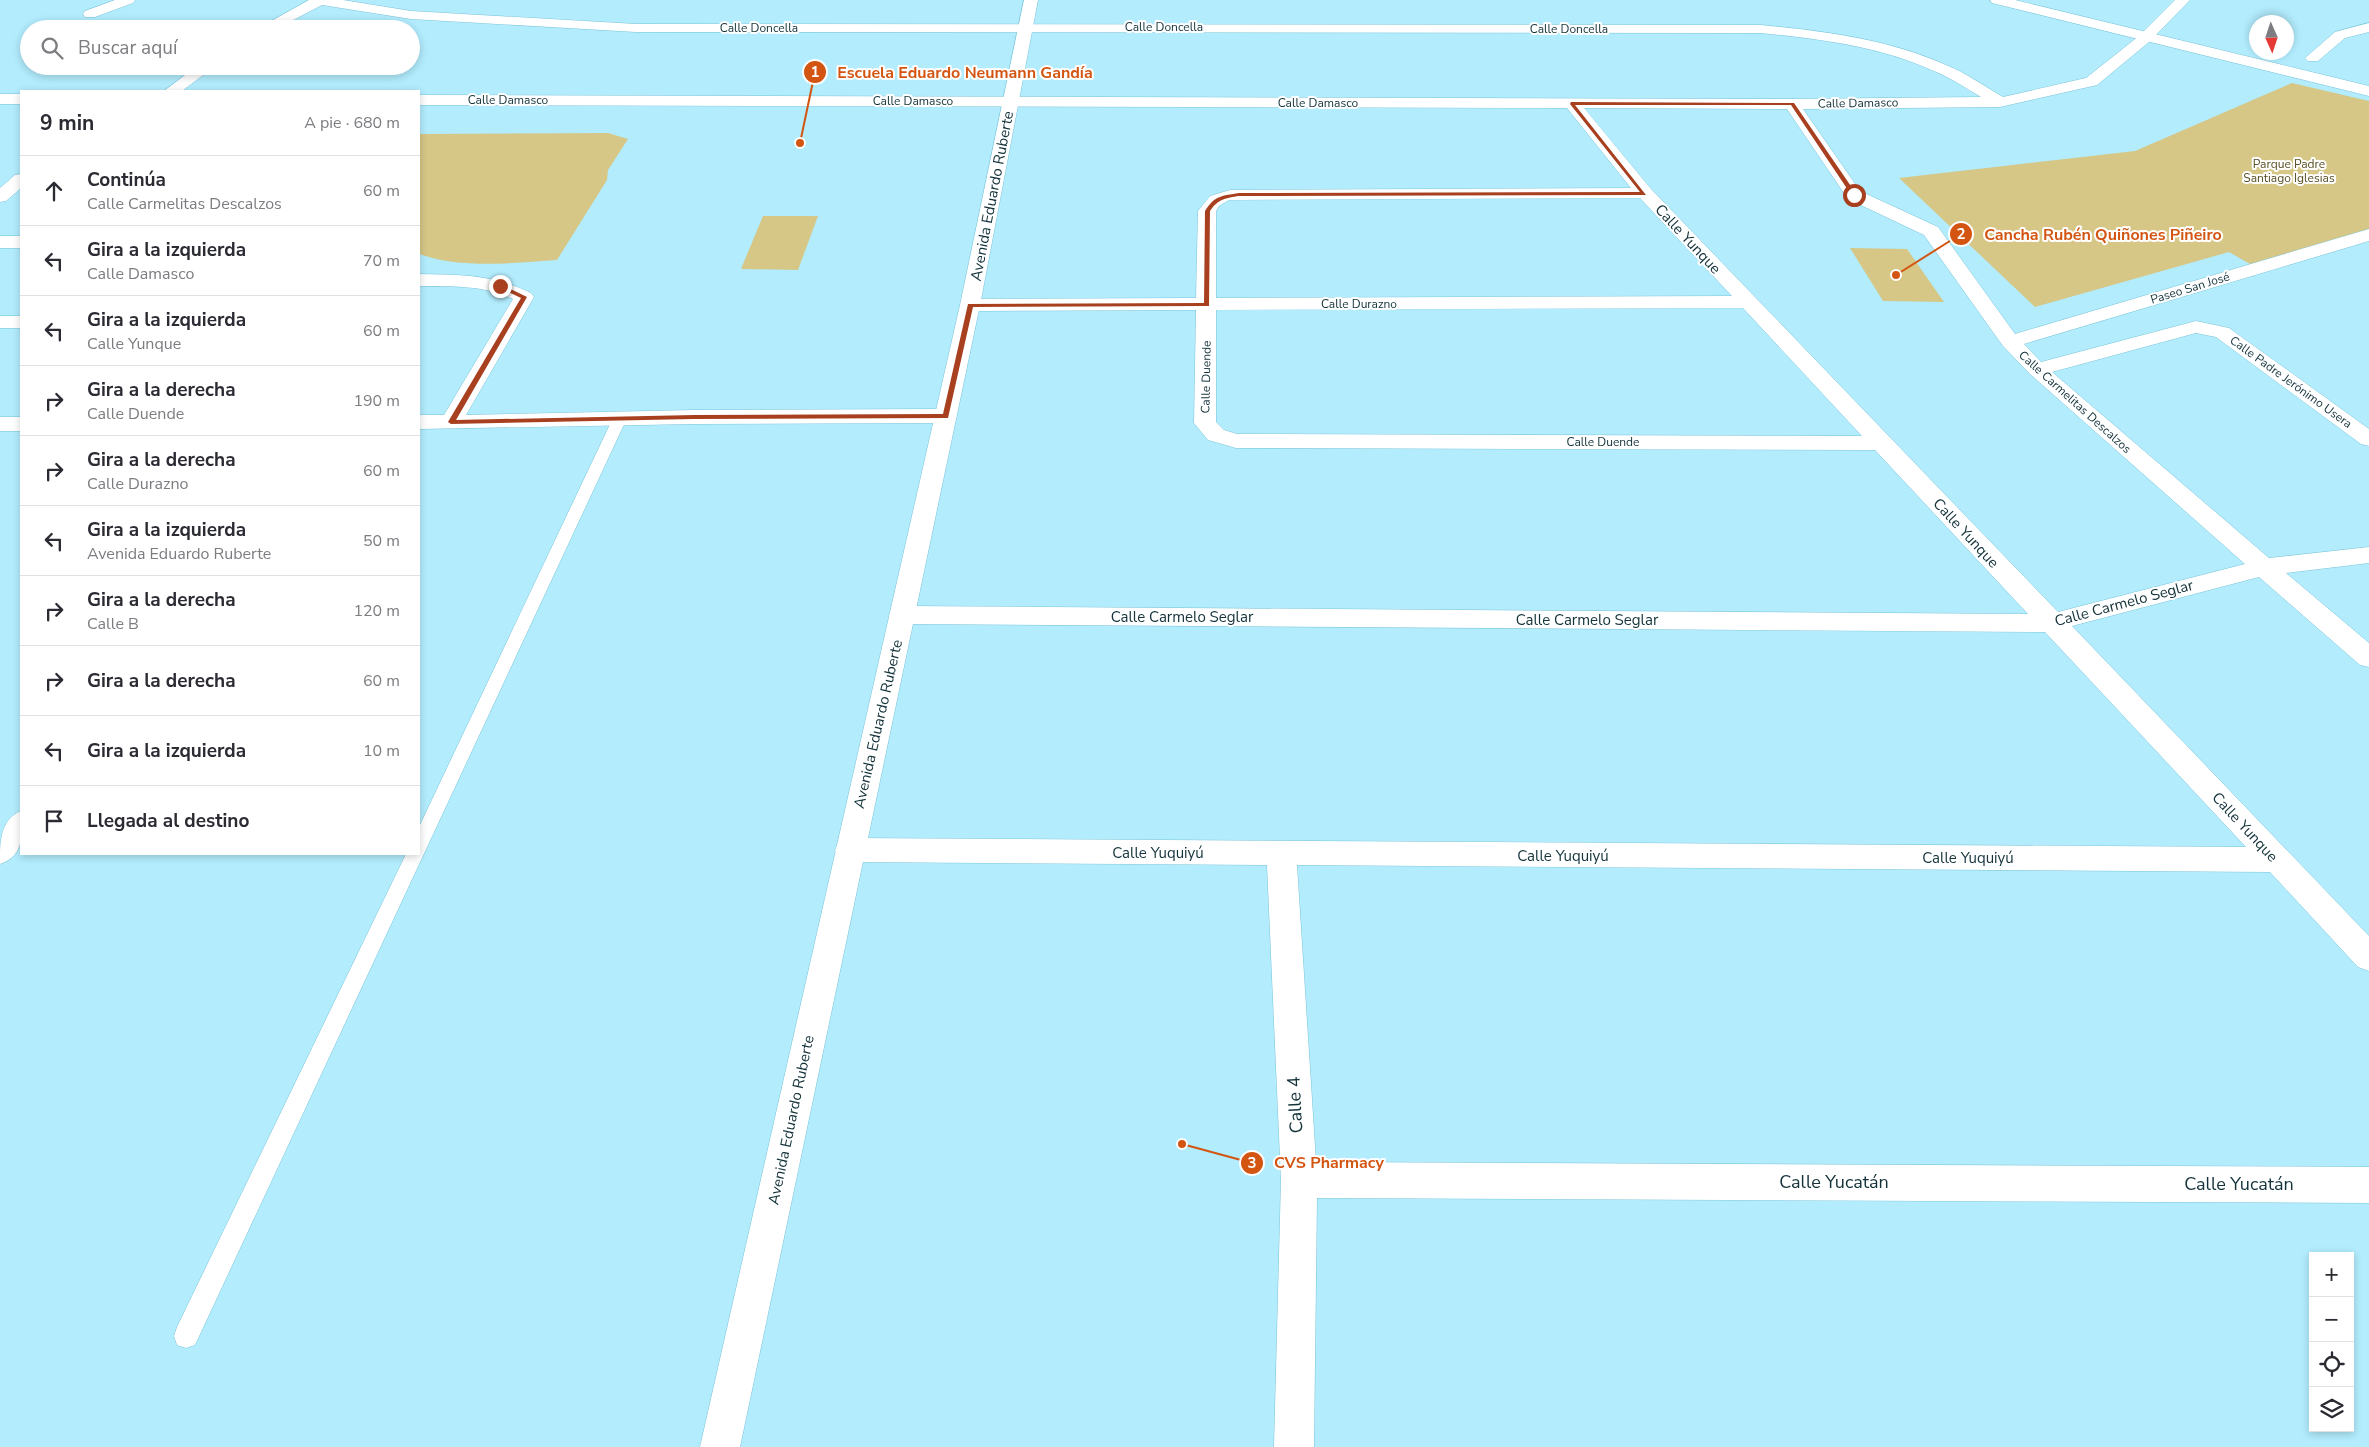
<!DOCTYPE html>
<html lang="es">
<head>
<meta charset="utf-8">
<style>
  :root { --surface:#fff; --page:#f2f2f3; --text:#2b2b33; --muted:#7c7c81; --line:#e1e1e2 }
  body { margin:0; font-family:"Nunito Sans",sans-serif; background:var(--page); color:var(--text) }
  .controls { position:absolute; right:15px; bottom:15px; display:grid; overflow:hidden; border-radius:0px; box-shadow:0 2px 8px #0003 }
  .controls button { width:45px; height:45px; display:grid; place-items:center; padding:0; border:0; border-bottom:1px solid var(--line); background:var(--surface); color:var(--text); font:25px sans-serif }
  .compass { position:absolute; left:2249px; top:15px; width:45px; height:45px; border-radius:50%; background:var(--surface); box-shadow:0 2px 8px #0003; rotate:177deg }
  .stop { position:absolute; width:15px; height:15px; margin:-11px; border:4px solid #a84020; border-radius:50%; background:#fff }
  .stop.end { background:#a84020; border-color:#fff; box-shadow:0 1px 5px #0008 }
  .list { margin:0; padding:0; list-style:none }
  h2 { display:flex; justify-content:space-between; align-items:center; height:65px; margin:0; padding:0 20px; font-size:21px }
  h2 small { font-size:16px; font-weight:400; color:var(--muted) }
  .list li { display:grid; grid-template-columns:32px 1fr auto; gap:15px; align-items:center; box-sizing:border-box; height:70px; padding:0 20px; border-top:1px solid var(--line) }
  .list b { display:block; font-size:19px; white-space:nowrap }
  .list p { margin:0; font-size:16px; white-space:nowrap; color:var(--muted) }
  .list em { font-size:16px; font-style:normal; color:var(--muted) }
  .icon { flex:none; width:28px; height:28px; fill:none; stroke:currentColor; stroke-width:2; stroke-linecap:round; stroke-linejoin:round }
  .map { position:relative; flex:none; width:2369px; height:1447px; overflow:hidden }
  .search { position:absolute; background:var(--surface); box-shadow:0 2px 8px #0003; left:20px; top:20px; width:400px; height:55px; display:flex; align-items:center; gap:12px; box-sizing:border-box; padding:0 18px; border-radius:28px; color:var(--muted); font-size:19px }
  .panel { position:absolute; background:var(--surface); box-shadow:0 2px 8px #0003; left:20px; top:90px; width:400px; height:765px; border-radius:0px }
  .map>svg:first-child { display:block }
  .green { fill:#d6c787 }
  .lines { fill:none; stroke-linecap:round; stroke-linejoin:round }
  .lane-casing { stroke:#7ac4d8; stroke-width:1 }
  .street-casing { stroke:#7ac4d8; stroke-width:1 }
  .primary-casing { stroke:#7ac4d8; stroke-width:1 }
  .lane { fill:#fff; fill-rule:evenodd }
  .street { fill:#fff; fill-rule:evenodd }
  .primary { fill:#fff; fill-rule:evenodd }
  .route { fill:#a84020 }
  .labels { text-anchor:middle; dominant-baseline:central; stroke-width:4; stroke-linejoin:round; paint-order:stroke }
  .far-street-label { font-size:12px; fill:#13323a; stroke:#fff }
  .far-park-label { font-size:12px; fill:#594f24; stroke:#fff }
  .street-label { font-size:15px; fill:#13323a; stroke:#fff }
  .near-street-label { font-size:18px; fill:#13323a; stroke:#fff }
  .leader { fill:none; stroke:#d35511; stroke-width:2 }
  .callout-dot { fill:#d35511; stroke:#fff; stroke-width:2 }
  .mark-label { font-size:15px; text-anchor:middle; font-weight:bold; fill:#fff }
  .callout-label { font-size:16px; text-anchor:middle; font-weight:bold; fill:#d35511; stroke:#fff; stroke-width:4; stroke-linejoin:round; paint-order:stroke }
</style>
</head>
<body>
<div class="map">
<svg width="2369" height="1447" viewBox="0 0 2369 1447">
  <rect width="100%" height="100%" fill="#b2ecfd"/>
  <g class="green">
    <path d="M2292 83 2369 101V230L2250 264 2229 252 2035 307 1899 178 2135 151Z"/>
    <path d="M608 133 628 139 608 170 607 180 557 260C513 263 461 269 419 254V134Z"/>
    <path d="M763 216H818L798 270 741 269Z"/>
    <path d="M1850 248 1907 249 1944 302 1883 301Z"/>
  </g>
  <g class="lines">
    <g class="lane-casing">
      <path id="lane" d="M620 414 627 418 195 1345 186 1348 177 1345 174 1336 177 1327 406 854H419V827L613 418Z"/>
    </g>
    <g class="street-casing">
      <g id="street">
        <path d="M115 0H135L133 3 95 17H85L83 14 85 11Z"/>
        <path d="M309 0H343L411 11 636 24 1761 25C1824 31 1888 39 1946 65 1966 73 1984 86 2003 97L2086 78 2139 36 2175 0H2190L2149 42 2097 85 2000 107 1803 109 1860 191 1938 227 2015 334 2369 229V241L2024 344 2041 362 2196 321 2229 328 2369 429V446L2361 444 2216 337 2196 333 2052 372 2269 558 2369 547V563L2286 573 2369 643V667L2360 665 2259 577 2072 626 2369 936V971L2358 967 2270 872 1297 865 1316 1162 2369 1167V1203L1317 1198 1314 1447H1274L1281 1180 1267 865 850 862 839 859 835 850 839 841 850 838 2246 847 2045 632 902 624 893 621 889 615 893 609 902 606 2028 614 1875 450 1236 448 1208 440 1194 423 1196 310 970 311 963 309 960 305 963 301 970 299 1196 298 1198 211 1210 196 1230 190 1631 188 1567 108 419 105V95L1792 99 1981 97C1966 88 1951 78 1934 71 1879 46 1820 39 1761 33L636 32 411 19 322 5 276 29H257ZM1584 108 1787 109 1848 199 1924 235 2003 346 2030 374 2245 564 2058 612 1651 189ZM1640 198 1732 296 1216 298V211L1219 206 1229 200ZM1743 308 1862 436 1237 434 1224 430 1216 422V310Z"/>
        <path d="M2369 23V32L2345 38 2318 61H2308L2305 58 2335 32Z"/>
        <path d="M197 66H215L182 91H164Z"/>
        <rect x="0" y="94" width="21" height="10"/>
        <path d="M21 174V188L6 201 0 202V188L15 175Z"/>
        <rect x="0" y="236" width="21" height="12"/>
        <path d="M419 274C462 275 491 274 531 293L534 297 466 415 694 410 946 409 954 411 957 416 954 421 946 423 694 424 419 429V415H444L513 299C481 284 453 287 419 286Z"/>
        <rect x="0" y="316" width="21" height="12"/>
        <rect x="0" y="417" width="21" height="14"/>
        <path d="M21 811C22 834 25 856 0 864 0 841 0 820 21 811Z"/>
      </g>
    </g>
    <g class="primary-casing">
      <g id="primary">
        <path d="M1024 0H1038L980 305 740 1447H700L960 305Z"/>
        <path d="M1990 0H2015L2369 86V96L1992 3Z"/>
      </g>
    </g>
    <use href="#lane" class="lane"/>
    <use href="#street" class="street"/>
    <use href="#primary" class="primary"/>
  </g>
  <path class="route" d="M1571 102 1794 103 1857 195 1852 196 1791 105H1575L1646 195 1239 196C1226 198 1218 199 1210 211L1209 306 973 307 948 418 694 419 451 424 448 422 521 298 498 287 500 284 527 297 456 420 694 415 943 414 968 304 1204 303 1205 211C1215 195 1222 196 1239 193L1640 192 1570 104Z"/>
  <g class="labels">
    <g class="far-street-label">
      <text x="1164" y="27">Calle Doncella</text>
      <text x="759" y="28">Calle Doncella</text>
      <text x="1569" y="29">Calle Doncella</text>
      <text x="508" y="100">Calle Damasco</text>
      <text x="913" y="101">Calle Damasco</text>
      <text x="1318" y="103">Calle Damasco</text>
      <text transform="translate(1858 103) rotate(-1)">Calle Damasco</text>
      <text transform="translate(2190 288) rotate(-17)">Paseo San José</text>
      <text x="1359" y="304">Calle Durazno</text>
      <text transform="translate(1206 377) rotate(-89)">Calle Duende</text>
      <text transform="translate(2291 382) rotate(36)">Calle Padre Jerónimo Usera</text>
      <text transform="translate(2075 402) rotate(42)">Calle Carmelitas Descalzos</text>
      <text x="1603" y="442">Calle Duende</text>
    </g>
    <g class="far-park-label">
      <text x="2289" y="164">Parque Padre<tspan x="2289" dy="14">Santiago Iglesias</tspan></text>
    </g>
    <g class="street-label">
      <text transform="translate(992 196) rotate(-79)">Avenida Eduardo Ruberte</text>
      <text transform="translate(1688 239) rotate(47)">Calle Yunque</text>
      <text transform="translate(1966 533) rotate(47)">Calle Yunque</text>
      <text transform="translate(2124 603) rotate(-15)">Calle Carmelo Seglar</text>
      <text x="1182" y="617">Calle Carmelo Seglar</text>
      <text x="1587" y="620">Calle Carmelo Seglar</text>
      <text transform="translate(878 724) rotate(-77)">Avenida Eduardo Ruberte</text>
      <text transform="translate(2245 827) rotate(47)">Calle Yunque</text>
      <text x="1158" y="853">Calle Yuquiyú</text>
      <text x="1563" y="856">Calle Yuquiyú</text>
      <text x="1968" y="858">Calle Yuquiyú</text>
      <text transform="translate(791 1120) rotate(-78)">Avenida Eduardo Ruberte</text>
    </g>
    <g class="near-street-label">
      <text transform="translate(1295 1105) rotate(-93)">Calle 4</text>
      <text x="1834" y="1182">Calle Yucatán</text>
      <text x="2239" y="1184">Calle Yucatán</text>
    </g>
  </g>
  <path class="leader" d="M800 143L815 72M1896 275L1961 234M1182 1144L1252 1163"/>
  <g class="callout-dot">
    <circle cx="800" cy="143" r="5"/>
    <circle cx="1896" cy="275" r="5"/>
    <circle cx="1182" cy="1144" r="5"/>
    <circle cx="815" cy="72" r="12"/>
    <circle cx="1961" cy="234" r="12"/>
    <circle cx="1252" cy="1163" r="12"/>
  </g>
  <g class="mark-label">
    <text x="815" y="77">1</text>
    <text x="1961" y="239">2</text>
    <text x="1252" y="1168">3</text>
  </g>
  <g class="callout-label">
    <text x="965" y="78">Escuela Eduardo Neumann Gandía</text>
    <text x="2103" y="240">Cancha Rubén Quiñones Piñeiro</text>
    <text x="1329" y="1168">CVS Pharmacy</text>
  </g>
</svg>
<div class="controls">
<button>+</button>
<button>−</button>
<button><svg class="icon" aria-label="locate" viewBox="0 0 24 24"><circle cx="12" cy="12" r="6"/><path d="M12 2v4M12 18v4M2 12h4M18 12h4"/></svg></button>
<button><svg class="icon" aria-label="layers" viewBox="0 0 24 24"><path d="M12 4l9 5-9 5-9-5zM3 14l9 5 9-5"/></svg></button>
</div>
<svg class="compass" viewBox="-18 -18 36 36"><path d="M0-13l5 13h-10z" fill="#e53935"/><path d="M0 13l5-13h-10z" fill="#7c7c81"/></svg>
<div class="stop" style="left:1854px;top:195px"></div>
<div class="stop end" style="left:500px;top:286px"></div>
<div class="search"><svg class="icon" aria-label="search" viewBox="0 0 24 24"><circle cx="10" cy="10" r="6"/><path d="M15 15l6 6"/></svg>Buscar aquí</div>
<section class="panel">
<h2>9 min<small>A pie · 680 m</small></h2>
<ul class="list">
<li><svg class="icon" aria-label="ahead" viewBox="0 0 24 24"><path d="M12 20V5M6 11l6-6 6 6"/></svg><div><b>Continúa</b><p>Calle Carmelitas Descalzos</p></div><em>60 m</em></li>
<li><svg class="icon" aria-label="left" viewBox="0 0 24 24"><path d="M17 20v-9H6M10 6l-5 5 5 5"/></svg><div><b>Gira a la izquierda</b><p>Calle Damasco</p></div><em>70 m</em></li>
<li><svg class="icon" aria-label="left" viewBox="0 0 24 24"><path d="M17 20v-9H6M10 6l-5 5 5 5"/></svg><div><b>Gira a la izquierda</b><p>Calle Yunque</p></div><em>60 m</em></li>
<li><svg class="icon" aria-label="right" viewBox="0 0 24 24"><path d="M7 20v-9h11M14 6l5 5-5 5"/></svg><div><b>Gira a la derecha</b><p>Calle Duende</p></div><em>190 m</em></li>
<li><svg class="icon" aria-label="right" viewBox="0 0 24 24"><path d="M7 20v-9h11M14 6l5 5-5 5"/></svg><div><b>Gira a la derecha</b><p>Calle Durazno</p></div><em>60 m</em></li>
<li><svg class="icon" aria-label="left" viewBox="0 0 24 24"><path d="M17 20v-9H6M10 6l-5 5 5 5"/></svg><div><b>Gira a la izquierda</b><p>Avenida Eduardo Ruberte</p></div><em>50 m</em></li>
<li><svg class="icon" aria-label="right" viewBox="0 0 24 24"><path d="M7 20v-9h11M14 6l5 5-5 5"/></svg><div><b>Gira a la derecha</b><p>Calle B</p></div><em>120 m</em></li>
<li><svg class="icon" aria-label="right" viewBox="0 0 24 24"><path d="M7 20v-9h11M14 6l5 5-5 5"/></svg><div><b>Gira a la derecha</b></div><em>60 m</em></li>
<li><svg class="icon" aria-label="left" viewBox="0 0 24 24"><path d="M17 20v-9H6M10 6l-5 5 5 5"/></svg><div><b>Gira a la izquierda</b></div><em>10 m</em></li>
<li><svg class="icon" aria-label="arrive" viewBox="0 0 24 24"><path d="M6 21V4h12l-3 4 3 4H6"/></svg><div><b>Llegada al destino</b></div></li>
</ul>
</section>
</div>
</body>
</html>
